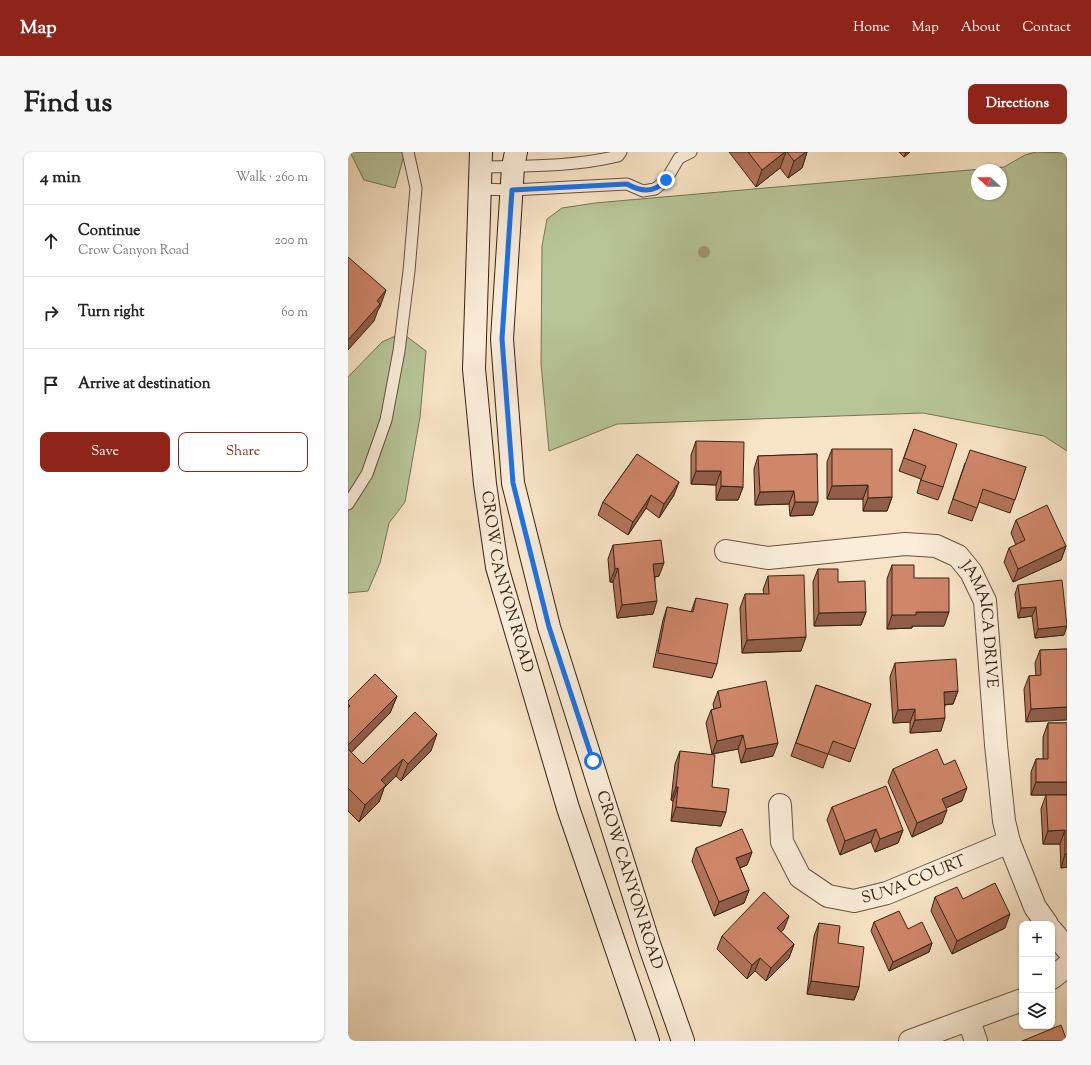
<!DOCTYPE html>
<html lang="en">
<head>
<meta charset="utf-8">
<style>
  :root { --surface:#fff; --page:#f6f6f6; --text:#222; --muted:#767676; --line:#e0e0e0; --accent:#8f2418 }
  body { margin:0; font-family:"Sorts Mill Goudy",serif; background:var(--page); color:var(--text) }
  .controls { position:absolute; right:12px; bottom:12px; display:grid; overflow:hidden; border-radius:8px; box-shadow:0 1px 3px #0004 }
  .controls button { width:36px; height:36px; display:grid; place-items:center; padding:0; border:0; border-bottom:1px solid var(--line); background:var(--surface); color:var(--text); font:20px sans-serif }
  .compass { position:absolute; left:623px; top:12px; width:36px; height:36px; border-radius:50%; background:var(--surface); box-shadow:0 1px 3px #0004; rotate:291deg }
  .stop { position:absolute; width:12px; height:12px; margin:-9px; border:3px solid #1a73e8; border-radius:50%; background:#fff }
  .stop.end { background:#1a73e8; border-color:#fff; box-shadow:0 1px 4px #0008 }
  .list { margin:0; padding:0; list-style:none }
  h2 { display:flex; justify-content:space-between; align-items:center; height:52px; margin:0; padding:0 16px; font-size:17px }
  h2 small { font-size:13px; font-weight:400; color:var(--muted) }
  .list li { display:grid; grid-template-columns:26px 1fr auto; gap:12px; align-items:center; box-sizing:border-box; height:72px; padding:0 16px; border-top:1px solid var(--line) }
  .list b { display:block; font-size:15px; white-space:nowrap }
  .list p { margin:0; font-size:13px; white-space:nowrap; color:var(--muted) }
  .list em { font-size:13px; font-style:normal; color:var(--muted) }
  .actions { display:flex; gap:8px; padding:12px 16px }
  .actions a { flex:1; padding:9px 0; border:1px solid var(--accent); border-radius:8px; text-align:center; font-size:14px; color:var(--accent) }
  .actions .main { background:var(--accent); color:#fff }
  .icon { flex:none; width:22px; height:22px; fill:none; stroke:currentColor; stroke-width:2; stroke-linecap:round; stroke-linejoin:round }
  .map { position:relative; flex:none; width:719px; height:889px; overflow:hidden; border-radius:8px }
  header { display:flex; align-items:center; gap:24px; box-sizing:border-box; height:56px; padding:0 20px; background:var(--accent); color:#fff }
  header strong { font-size:19px }
  nav { display:flex; gap:22px; margin-inline-start:auto; font-size:14px }
  .intro { display:flex; align-items:center; justify-content:space-between; box-sizing:border-box; height:96px; padding:0 24px }
  h1 { margin:0; font-size:28px }
  .button { padding:10px 18px; border-radius:8px; background:var(--accent); color:#fff; font-size:14px; font-weight:700 }
  main { display:flex; gap:24px; padding:0 24px }
  aside { flex:1; background:var(--surface); border-radius:8px; box-shadow:0 1px 3px #0004 }
  .map>svg:first-child { display:block }
  .green { fill:#b7c598; stroke:#777456; fill-rule:evenodd }
  .lines { fill:none; stroke-linecap:round; stroke-linejoin:round }
  .lane-casing { stroke:#675340; stroke-width:13 }
  .street-casing { stroke:#675340; stroke-width:24 }
  .secondary-casing { stroke:#372313; stroke-width:24 }
  .lane { stroke:#faedd9; stroke-width:11 }
  .street { stroke:#faedd9; stroke-width:22 }
  .secondary { stroke:#faedd9; stroke-width:22 }
  .tree { fill:#a29479 }
  .wall { fill:#b2735a; stroke:#372313 }
  .shaded-wall { fill:#915e4a; stroke:#372313 }
  .building { fill:#cf8669; stroke:#372313 }
  .route { stroke:#1a73e8; stroke-width:5 }
  .labels { text-anchor:middle; dominant-baseline:central; stroke-width:3.5; stroke-linejoin:round; paint-order:stroke }
  .street-label { font-size:16px; fill:#372313; stroke:#faedd9 }
</style>
</head>
<body>
<header>
<strong>Map</strong>
<nav><a>Home</a><a>Map</a><a>About</a><a>Contact</a></nav>
</header>
<div class="intro"><h1>Find us</h1><a class="button">Directions</a></div>
<main>
<aside>
<h2>4 min<small>Walk · 260 m</small></h2>
<ul class="list">
<li><svg class="icon" aria-label="ahead" viewBox="0 0 24 24"><path d="M12 20V5M6 11l6-6 6 6"/></svg><div><b>Continue</b><p>Crow Canyon Road</p></div><em>200 m</em></li>
<li><svg class="icon" aria-label="right" viewBox="0 0 24 24"><path d="M7 20v-9h11M14 6l5 5-5 5"/></svg><div><b>Turn right</b></div><em>60 m</em></li>
<li><svg class="icon" aria-label="arrive" viewBox="0 0 24 24"><path d="M6 21V4h12l-3 4 3 4H6"/></svg><div><b>Arrive at destination</b></div></li>
</ul>
<div class="actions"><a class="main">Save</a><a>Share</a></div>
</aside>
<div class="map">
<svg width="719" height="889" viewBox="0 0 719 889">
  <rect width="100%" height="100%" fill="#f7e3c5"/>
  <filter id="stains"><feTurbulence type="fractalNoise" baseFrequency=".005" numOctaves="4"/><feColorMatrix values="0 0 0 0 .2 0 0 0 0 .09 0 0 0 0 .02 0 0 0 .5 -.17"/></filter>
  <radialGradient id="worn" r=".72"><stop offset=".6" stop-color="#630" stop-opacity="0"/><stop offset="1" stop-color="#630" stop-opacity=".3"/></radialGradient>
  <g class="green">
    <path d="M2 0H57L47 36 16 28Z"/>
    <path d="M688 0 719 1V299L696 284 575 261 269 272 201 299 193 212 194 94 199 67 214 56 247 51 656 15 677 3ZM629 18H653V42H629Z"/>
    <path d="M54 181 78 199 72 265 57 350 41 371 32 411 20 439 0 441V225L34 190Z"/>
  </g>
  <g class="lines">
    <g class="lane-casing">
      <g id="lane">
        <path d="M131 15C178 14 225 15 270 4L273 0"/>
        <path d="M132 37 164 38 279 32 295 39 307 37 318 28 331 6 343 0"/>
        <path d="M0 352 19 322 38 268 51 199 61 119 68 36 60 0"/>
      </g>
    </g>
    <g class="street-casing">
      <g id="street">
        <path id="s1" d="M378 399 420 406 557 392 588 394 610 404 623 420 637 449 648 593 656 669 661 690 687 755 699 772"/>
        <path id="s2" d="M432 653 434 690 452 725 480 744 506 749 539 741 661 690"/>
        <path d="M704 779 719 797"/>
        <path d="M704 826 719 814"/>
        <path d="M621 869 628 889"/>
        <path d="M562 889 674 848"/>
      </g>
    </g>
    <g class="secondary-casing">
      <g id="secondary">
        <path id="s3" d="M133 0 126 217 137 332 149 415 220 656 300 889"/>
        <path id="s4" d="M168 0 165 15 154 187 165 331 201 475 302 795 335 889"/>
      </g>
    </g>
    <use href="#lane" class="lane"/>
    <use href="#street" class="street"/>
    <use href="#secondary" class="secondary"/>
  </g>
  <circle class="tree" cx="356" cy="100" r="6"/>
  <g class="wall">
    <path d="M381 0H459L454 16 440 26 432 16 408 35Z"/>
    <path d="M551 0H562L556 5Z"/>
    <path d="M566 277 595 335 590 348 569 341 573 327 551 319Z"/>
    <path d="M348 289 395 335 390 348H368V333L343 332V303Z"/>
    <path d="M484 297 544 345 539 359H515V347H479V310Z"/>
    <path d="M289 302 326 343 311 366 298 356 280 383 250 363 255 350Z"/>
    <path d="M469 302 465 363 442 364 441 352 407 353 406 317 410 304Z"/>
    <path d="M617 311 678 315 662 361 631 350 624 369 600 361Z"/>
    <path d="M668 368 718 394 713 408 665 430 656 410 661 396 668 393 663 381Z"/>
    <path d="M265 393 311 424 307 425 305 462 269 466 265 430H262L260 407Z"/>
    <path d="M544 413 566 426 596 474H564V476L539 477V427Z"/>
    <path d="M470 417 490 430 518 460 513 473 466 474 465 430Z"/>
    <path d="M420 424 453 499 394 501 392 456 397 442H416L415 438Z"/>
    <path d="M670 433 716 483 687 486 684 464 670 466 667 442Z"/>
    <path d="M348 446 369 512 364 526 305 515 315 468 319 455 343 460Z"/>
    <path d="M719 497 678 570 676 537 681 524H688L687 511 692 498Z"/>
    <path d="M547 511 610 539 605 552 597 553 593 579 562 581V570L545 571 542 525Z"/>
    <path d="M468 533 523 552 502 610 480 602 475 616 443 604Z"/>
    <path d="M370 539 425 604 393 611 390 597 364 602 358 571 363 558 366 557 365 552Z"/>
    <path d="M49 544 42 561 3 600 15 612 83 599 53 629 48 624 36 636 31 650 11 670 0 659V549Z"/>
    <path d="M700 571H719V715L713 716 712 692H695L693 657 698 643H703H683V620L688 607H695V585Z"/>
    <path d="M332 599 364 635 373 674 323 669 325 649 323 648 327 612Z"/>
    <path d="M596 613 614 649 598 656 594 671 564 685 540 630 545 617Z"/>
    <path d="M484 655 555 678 550 691 527 700 523 690 492 703 479 668Z"/>
    <path d="M348 696 404 700 399 713 392 716 401 738 396 751 366 764 344 709Z"/>
    <path d="M587 745 657 776 604 802 583 759Z"/>
    <path d="M526 770 560 777 584 791 581 800 541 819 523 779Z"/>
    <path d="M471 771 490 791 511 835 506 848 459 842 466 784Z"/>
    <path d="M436 777 433 780 446 792 441 806 418 829 407 819 399 827 369 797 374 784Z"/>
  </g>
  <g class="shaded-wall">
    <path d="M437 0H438L432 16 408 35 414 18Z"/>
    <path d="M458 0H459L454 16 440 26 446 9Z"/>
    <path d="M558 0H562L556 5Z"/>
    <path d="M38 138 32 155 30 158 26 169 0 198V188L29 149Z"/>
    <path d="M348 319H373L368 333 343 332Z"/>
    <path d="M331 330 326 343 311 366 316 352Z"/>
    <path d="M520 333 515 347H479L484 334Z"/>
    <path d="M373 334 395 335 390 348H368Z"/>
    <path d="M446 339 441 352 407 353 412 340Z"/>
    <path d="M303 343 298 356 280 383 285 370Z"/>
    <path d="M544 345 539 359H515L520 346Z"/>
    <path d="M447 350H470L465 363 442 364Z"/>
    <path d="M718 394 713 408 665 430 670 417Z"/>
    <path d="M316 411 311 424 301 426 305 412Z"/>
    <path d="M270 416 265 430H262L267 417Z"/>
    <path d="M309 449 305 462 269 466 274 453Z"/>
    <path d="M688 455 684 464 670 466 673 456Z"/>
    <path d="M518 460 513 473 466 474 471 461Z"/>
    <path d="M568 460H601L596 474H564V476L539 477 544 463Z"/>
    <path d="M719 474 716 483 687 486 690 477Z"/>
    <path d="M458 485 453 499 394 501 399 488Z"/>
    <path d="M610 539 605 552 591 553 596 540Z"/>
    <path d="M49 544 42 561 0 604V593Z"/>
    <path d="M719 555V568L678 570 683 557Z"/>
    <path d="M567 557 562 570 545 571 550 558Z"/>
    <path d="M597 566 593 579 562 581 567 568Z"/>
    <path d="M89 582 83 599 53 629 60 612Z"/>
    <path d="M395 583 390 597 364 602 369 589Z"/>
    <path d="M430 591 425 604 393 611 398 597Z"/>
    <path d="M55 607 48 624 36 636 31 650 11 670 17 653 33 628Z"/>
    <path d="M688 630H719V643H683Z"/>
    <path d="M328 635H330L325 649 323 648Z"/>
    <path d="M619 636 614 649 589 660 594 647Z"/>
    <path d="M328 655 378 660 373 674 323 669Z"/>
    <path d="M599 658 594 671 564 685 569 671Z"/>
    <path d="M528 677 523 690 492 703 497 689Z"/>
    <path d="M555 678 550 691 527 700 532 687Z"/>
    <path d="M717 678 712 692H695L700 679Z"/>
    <path d="M404 700 399 713 383 719 388 706Z"/>
    <path d="M717 702H719V715L713 716Z"/>
    <path d="M401 738 396 751 366 764 371 750Z"/>
    <path d="M662 762 657 776 604 802 609 789Z"/>
    <path d="M441 764 436 777 424 790 429 776Z"/>
    <path d="M584 791 581 800 541 819 545 810Z"/>
    <path d="M446 792 441 806 418 829 423 816Z"/>
    <path d="M412 806 407 819 399 827 404 813Z"/>
    <path d="M463 829 511 835 506 848 459 842Z"/>
  </g>
  <g class="building">
    <path d="M400 0H437L414 18Z"/>
    <path d="M439 0H458L446 9Z"/>
    <path d="M0 105 38 138 29 149 32 152 0 188Z"/>
    <path d="M566 277 609 292 595 335 573 328 578 314 556 306Z"/>
    <path d="M348 289 396 290 395 335 373 334V319H348Z"/>
    <path d="M484 297H544V345L520 346V333L484 334Z"/>
    <path d="M622 298 678 315 667 348 635 337 629 356 605 347Z"/>
    <path d="M289 302 331 330 316 352 303 343 285 370 255 350Z"/>
    <path d="M469 302 470 350H447L446 339 412 340 410 304Z"/>
    <path d="M699 353 718 394 670 417 661 396 677 388 668 368Z"/>
    <path d="M313 388 316 411 305 412 309 449 274 453 270 416 267 417 265 393Z"/>
    <path d="M544 413H566V426H601V460H568V463H544Z"/>
    <path d="M470 417H490V430L517 429 518 460 471 461Z"/>
    <path d="M456 423 458 485 399 488 397 442H421L420 424Z"/>
    <path d="M714 428 719 474 690 477 688 455 673 456 670 433Z"/>
    <path d="M348 446 380 452 369 512 310 501 319 455 345 460Z"/>
    <path d="M719 497V555L683 557 681 524 693 523 692 498Z"/>
    <path d="M608 507 610 539 596 540 597 566 567 568V557L550 558 547 511Z"/>
    <path d="M27 522 49 544 0 593V556L2 554 0 552V549Z"/>
    <path d="M418 529 430 591 398 597 395 583 369 589 363 558 373 555 370 539Z"/>
    <path d="M468 533 523 552 507 597 485 589 480 602 448 591Z"/>
    <path d="M67 560 89 582 60 612 55 607 33 628 38 633 17 653 0 636V597L15 612Z"/>
    <path d="M700 571H719V630H688V607H700Z"/>
    <path d="M589 597 596 613 607 608 619 636 594 647 599 658 569 671 545 617Z"/>
    <path d="M332 599 367 603 364 635 381 637 378 660 328 655 330 635H328Z"/>
    <path d="M538 634 555 678 532 687 528 677 497 689 484 655Z"/>
    <path d="M698 643H719V702H717V678L700 679Z"/>
    <path d="M394 677 404 700 388 706 401 738 371 750 348 696Z"/>
    <path d="M647 731 662 762 609 789 587 745 609 735 615 747Z"/>
    <path d="M416 740 441 764 429 776 446 792 423 816 412 806 404 813 374 784Z"/>
    <path d="M551 759 560 777 574 770 584 791 545 810 526 770Z"/>
    <path d="M471 771 492 774 490 791 516 795 511 835 463 829Z"/>
    <path d="M713 873 719 889H674Z"/>
  </g>
  <g class="lines">
    <path class="route" d="M245 609 201 475 165 331 154 187 164 38 279 32C293 40 307 41 318 28"/>
  </g>
  <g class="labels">
    <g class="street-label">
      <text stroke="none"><textPath href="#s3" startOffset="433">CROW CANYON ROAD</textPath></text>
      <text stroke="none"><textPath href="#s1" startOffset="310">JAMAICA DRIVE</textPath></text>
      <text stroke="none"><textPath href="#s2" startOffset="200">SUVA COURT</textPath></text>
      <text stroke="none"><textPath href="#s4" startOffset="746">CROW CANYON ROAD</textPath></text>
    </g>
  </g>
  <rect width="100%" height="100%" filter="url(#stains)"/>
  <rect width="100%" height="100%" fill="url(#worn)"/>
</svg>
<div class="controls">
<button>+</button>
<button>−</button>
<button><svg class="icon" aria-label="layers" viewBox="0 0 24 24"><path d="M12 4l9 5-9 5-9-5zM3 14l9 5 9-5"/></svg></button>
</div>
<svg class="compass" viewBox="-18 -18 36 36"><path d="M0-13l5 13h-10z" fill="#e53935"/><path d="M0 13l5-13h-10z" fill="#767676"/></svg>
<div class="stop" style="left:245px;top:609px"></div>
<div class="stop end" style="left:318px;top:28px"></div>
</div>
</main>
</body>
</html>
